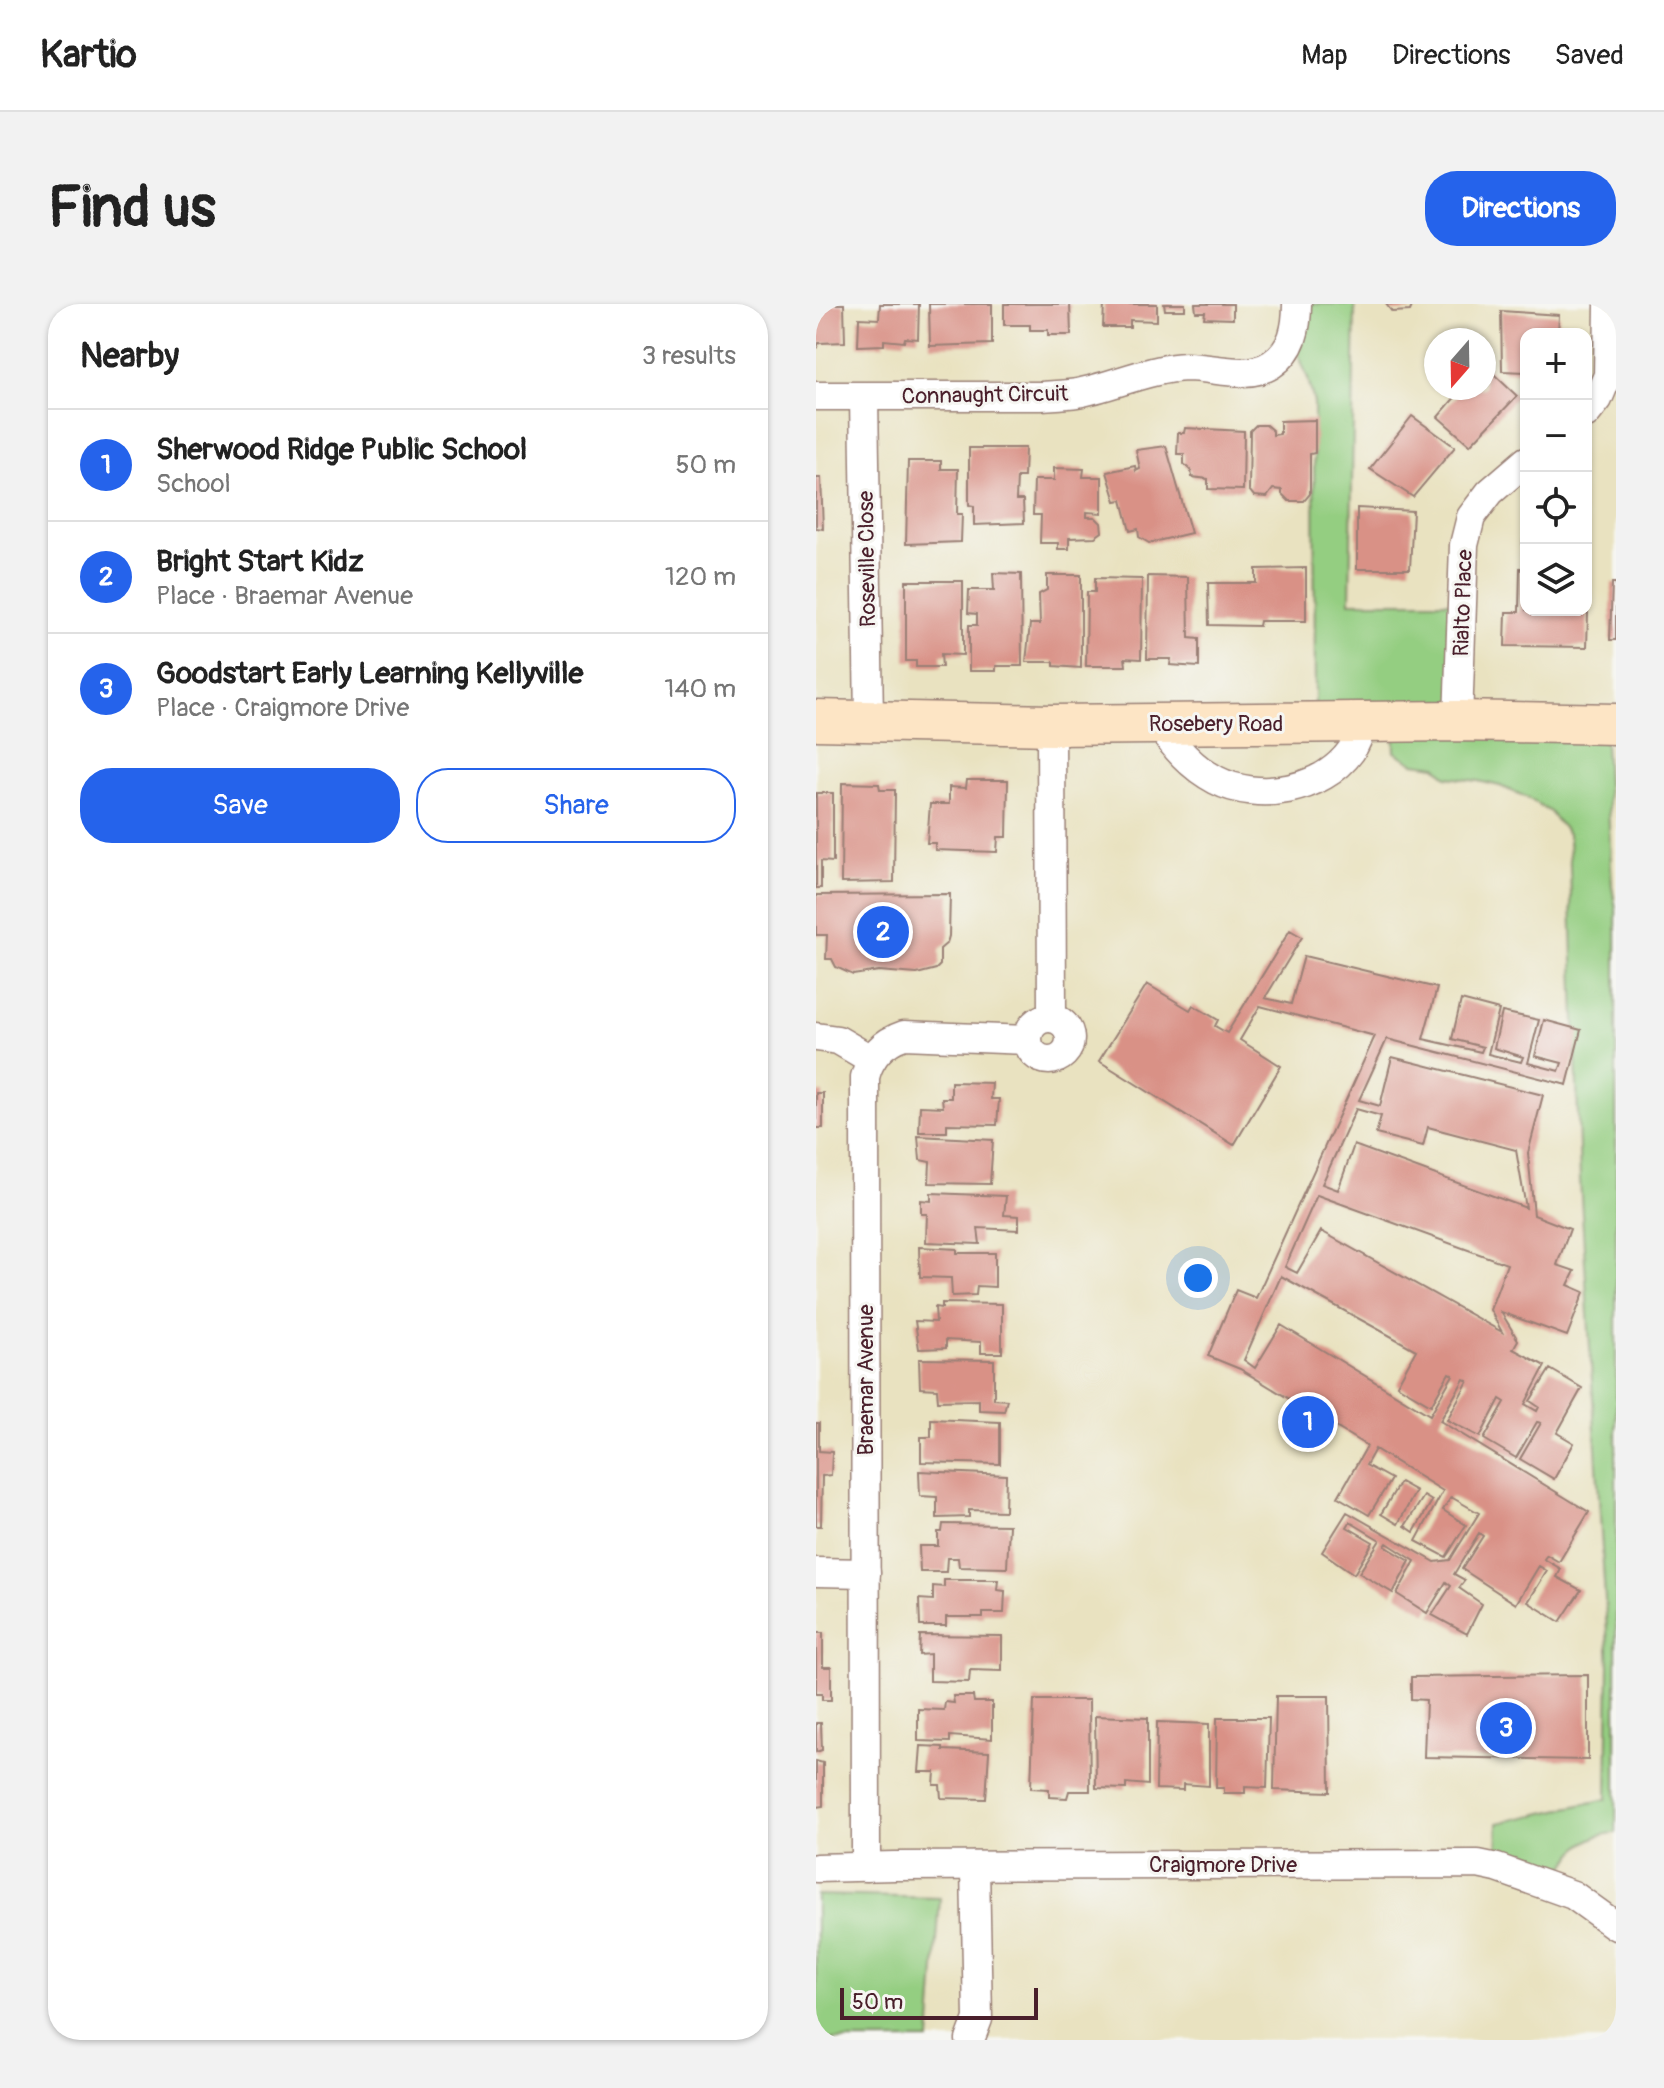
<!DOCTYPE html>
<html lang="en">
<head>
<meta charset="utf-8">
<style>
  :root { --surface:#fff; --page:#f2f2f2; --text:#222; --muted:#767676; --line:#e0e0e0; --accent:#2563eb }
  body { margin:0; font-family:Pangolin,sans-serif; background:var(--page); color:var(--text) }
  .controls { position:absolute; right:24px; top:24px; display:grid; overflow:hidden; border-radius:16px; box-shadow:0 2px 6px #0004 }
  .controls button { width:72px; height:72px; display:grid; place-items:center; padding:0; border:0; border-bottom:2px solid var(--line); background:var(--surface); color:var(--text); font:40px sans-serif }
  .compass { position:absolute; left:608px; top:24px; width:72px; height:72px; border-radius:50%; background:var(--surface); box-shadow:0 2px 6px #0004; rotate:200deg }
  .scale { position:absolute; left:24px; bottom:20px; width:198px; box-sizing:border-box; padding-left:8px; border:4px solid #4a1f2b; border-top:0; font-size:22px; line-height:28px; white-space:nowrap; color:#4a1f2b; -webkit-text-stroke:6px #f6f6f2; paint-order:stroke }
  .you { position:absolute; left:382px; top:974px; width:28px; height:28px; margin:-20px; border:6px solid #fff; border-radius:50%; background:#1a73e8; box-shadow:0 0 0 12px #1a73e833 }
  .badge { display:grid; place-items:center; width:52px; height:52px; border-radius:50%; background:var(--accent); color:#fff; font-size:26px; font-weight:700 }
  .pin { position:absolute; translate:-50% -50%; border:4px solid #fff; box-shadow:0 2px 8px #0006 }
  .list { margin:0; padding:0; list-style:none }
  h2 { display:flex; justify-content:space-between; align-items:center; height:104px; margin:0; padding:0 32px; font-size:34px }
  h2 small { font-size:26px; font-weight:400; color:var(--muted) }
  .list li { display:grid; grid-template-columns:52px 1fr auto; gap:24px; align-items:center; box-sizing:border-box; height:112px; padding:0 32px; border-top:2px solid var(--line) }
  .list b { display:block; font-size:30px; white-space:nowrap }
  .list p { margin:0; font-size:26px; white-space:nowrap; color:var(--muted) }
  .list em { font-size:26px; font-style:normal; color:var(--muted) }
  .actions { display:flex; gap:16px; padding:24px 32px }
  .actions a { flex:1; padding:18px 0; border:2px solid var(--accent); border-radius:32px; text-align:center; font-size:28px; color:var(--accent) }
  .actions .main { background:var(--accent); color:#fff }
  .icon { flex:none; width:44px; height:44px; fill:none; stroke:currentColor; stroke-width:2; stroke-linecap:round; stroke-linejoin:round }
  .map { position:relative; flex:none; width:800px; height:1736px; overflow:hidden; border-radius:32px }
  header { display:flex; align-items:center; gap:48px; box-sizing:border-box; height:112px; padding:0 40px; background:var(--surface); border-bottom:2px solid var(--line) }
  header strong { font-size:38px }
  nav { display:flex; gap:44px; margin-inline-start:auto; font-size:28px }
  .intro { display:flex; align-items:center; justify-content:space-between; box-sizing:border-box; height:192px; padding:0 48px }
  h1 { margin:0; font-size:56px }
  .button { padding:20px 36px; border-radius:32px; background:var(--accent); color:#fff; font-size:28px; font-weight:700 }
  main { display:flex; gap:48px; padding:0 48px }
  aside { flex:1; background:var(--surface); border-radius:32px; box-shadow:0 2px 6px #0004 }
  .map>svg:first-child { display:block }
  .green { fill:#94ce81; stroke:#6f7656; stroke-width:2 }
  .building { fill:#d99186; fill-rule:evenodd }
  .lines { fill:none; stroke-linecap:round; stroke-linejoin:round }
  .street-casing { stroke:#9a8076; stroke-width:31 }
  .secondary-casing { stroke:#9a8076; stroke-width:43 }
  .street { stroke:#fff; stroke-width:28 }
  .secondary { stroke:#fde5c5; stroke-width:40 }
  .labels { text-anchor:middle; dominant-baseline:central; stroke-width:6; stroke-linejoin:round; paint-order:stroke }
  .street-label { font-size:22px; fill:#4a1f2b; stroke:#f6f6f2 }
</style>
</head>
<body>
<header>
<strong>Kartio</strong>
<nav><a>Map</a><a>Directions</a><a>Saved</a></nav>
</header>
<div class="intro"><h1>Find us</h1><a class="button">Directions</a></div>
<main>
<aside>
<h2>Nearby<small>3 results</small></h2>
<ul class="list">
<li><span class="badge">1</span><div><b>Sherwood Ridge Public School</b><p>School</p></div><em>50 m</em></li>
<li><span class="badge">2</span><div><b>Bright Start Kidz</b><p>Place · Braemar Avenue</p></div><em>120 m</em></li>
<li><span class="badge">3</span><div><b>Goodstart Early Learning Kellyville</b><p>Place · Craigmore Drive</p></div><em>140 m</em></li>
</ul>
<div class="actions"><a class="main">Save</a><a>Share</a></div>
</aside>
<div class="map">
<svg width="800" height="1736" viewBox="0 0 800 1736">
  <rect width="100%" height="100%" fill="#f6f6f2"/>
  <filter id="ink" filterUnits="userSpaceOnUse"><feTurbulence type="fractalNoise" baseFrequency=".0125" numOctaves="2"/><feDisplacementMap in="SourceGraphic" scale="16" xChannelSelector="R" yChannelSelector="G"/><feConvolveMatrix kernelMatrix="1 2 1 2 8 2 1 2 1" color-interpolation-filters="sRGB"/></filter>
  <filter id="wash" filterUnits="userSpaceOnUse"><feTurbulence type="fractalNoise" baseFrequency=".006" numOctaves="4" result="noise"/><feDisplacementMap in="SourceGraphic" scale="32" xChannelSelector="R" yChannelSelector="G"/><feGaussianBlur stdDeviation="1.8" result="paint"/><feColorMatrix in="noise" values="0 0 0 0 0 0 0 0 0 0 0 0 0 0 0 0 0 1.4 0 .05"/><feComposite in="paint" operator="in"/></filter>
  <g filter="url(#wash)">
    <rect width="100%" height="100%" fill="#e9e2c0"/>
    <g class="green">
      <path d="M481 0H539L534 298H646L643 417 788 419 796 583 800 605V1529C762 1531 754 1554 737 1584L681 1564 682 1519 791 1495 793 1362 764 876 753 531 734 508 710 493 684 482 662 477 631 473 620 462 598 459 579 448 578 419H499L498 99 492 75 477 36Z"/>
      <path d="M0 1591 124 1594 114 1736H0Z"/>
    </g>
    <g id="blocks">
      <g class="building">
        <path d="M0 0H28L29 38 3 39 0 45Z"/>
        <path d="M64 0H103L102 35 89 34 88 38 68 36V41L42 42 43 14 63 15Z"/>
        <path d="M113 0H176V40L114 42Z"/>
        <path d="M188 0H254L255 31H232V26H214V21H188Z"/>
        <path d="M288 0H341V17L314 16V23H287Z"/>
        <path d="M348 0H369V6H349Z"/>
        <path d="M379 0H417V15L388 14 389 8H380Z"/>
        <path d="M570 0H597L594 7 576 8Z"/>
        <path d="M685 7 743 11 742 30H710V68L686 67Z"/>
        <path d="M668 61 701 92 654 141 622 113 647 84H668Z"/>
        <path d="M596 112 639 143 597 193 554 165Z"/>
        <path d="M499 116V149L494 150V190L488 197H473L466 190V186L457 185 451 193 438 192 433 186 434 127 440 121H450L457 127V131L464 130V117Z"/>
        <path d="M369 124 428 127 427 186 392 185V175L376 173 375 167 368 160V150H361L362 129H368Z"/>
        <path d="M350 142 375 229 333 239 323 233 322 225 314 227 306 196 300 197 291 168 319 162 320 167 324 165 320 146Z"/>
        <path d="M153 144H209L208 173H201L200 196H207L208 219 158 221V202L153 201Z"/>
        <path d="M92 157H125V165H142L141 210H146L145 238 90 240Z"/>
        <path d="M238 164 268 165 267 173H286V209L271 208V213H279L285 219 286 228 279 233 253 234V245H242V239H224L225 211H217L218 176H238Z"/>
        <path d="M0 174H5L7 225 0 224Z"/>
        <path d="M541 204 597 207 594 265H541Z"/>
        <path d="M708 219H710V249H706Z"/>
        <path d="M490 264V317H444L443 322 393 321 392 279H440V265Z"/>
        <path d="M704 264 710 265V306L772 309 771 343 689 342 690 308H703Z"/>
        <path d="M177 269 205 270 206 362H180V367H153V321H161V310L152 309 153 286H178Z"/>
        <path d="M231 271H265V364L238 362V358H210L214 320H224L223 290 231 286Z"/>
        <path d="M332 272 372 273 373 334 383 335V363L354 361 355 355H331Z"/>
        <path d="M279 274 326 275 325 355 309 354 310 362H270L271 288H279Z"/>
        <path d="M90 277H147V351L125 350 126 363H100V357H90Z"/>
        <path d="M796 279H800V336H794Z"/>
        <path d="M151 476H192L191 533H182L181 548 119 546V539H111L114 500H133V483L150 484Z"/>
        <path d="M26 479 63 480 64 486H79L78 578 25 579Z"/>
        <path d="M0 489H17V558L5 557V584H0Z"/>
        <path d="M134 590 133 632 131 639 124 645V661L120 665 101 670 63 667 37 671 20 663 16 655H10L11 631H0V591Z"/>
        <path d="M474 626 486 633 449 694 475 700 488 652 621 684 607 735 665 748 667 743 636 735 645 696 683 706 672 750 705 758 707 753 678 744 686 708 723 716 712 759 743 767 746 759 719 752 728 716 765 726 751 781 571 735 543 796 564 802 576 753 727 791 712 849 718 911 754 925 741 961 759 967 752 981 768 988 751 1032 685 1008 702 1036 697 1045 729 1062 709 1100 721 1107 723 1103 714 1097 734 1065 766 1084 741 1129 758 1139 738 1175 704 1155 725 1119 721 1118 700 1154 668 1135 689 1098 684 1095 664 1133 631 1116 652 1077 648 1075 624 1117 773 1208 743 1258 731 1251 728 1255 745 1265 741 1273 765 1286 744 1318 712 1298 731 1267 723 1262 700 1300 646 1265 667 1232 663 1229 638 1270 649 1276 643 1284 666 1300 651 1330 616 1311 635 1282 630 1278 611 1309 581 1290 599 1257 571 1239 569 1242 594 1257 577 1289 543 1269 564 1236 534 1218 531 1223 557 1238 538 1270 506 1248 531 1208 619 1258 634 1256 663 1209 635 1193 627 1206 650 1221 630 1253 600 1237 627 1187 559 1145 550 1161 575 1175 553 1211 522 1193 551 1142 424 1065 392 1052 420 986 440 994 559 732 444 702 424 736 465 762 418 841 283 757 331 680 374 706 377 701 402 716 399 722 411 729ZM540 805 565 812 560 830 607 842 612 823 700 846 710 904 538 841 522 886 506 880ZM501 891 691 960 674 1006 686 1028 505 927 481 969 469 963ZM465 972 600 1046 581 1081 615 1101 633 1069 637 1071 614 1111 465 1021 439 1064 428 1056Z"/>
        <path d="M135 778 176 779 175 795H183L181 821 131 820V828H103L104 802 127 803 126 794H135Z"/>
        <rect x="0" y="789" width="7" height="35"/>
        <path d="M102 832 177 836 174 880 113 879 114 858 104 856Z"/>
        <path d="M115 889 190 892 188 911 203 912V926L162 924 164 940 110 938 111 910H105V896L115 897Z"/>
        <path d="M103 943 141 945V949H179V983L161 982 160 991 136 992 135 974 104 973Z"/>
        <path d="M126 999 186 1000V1049H165V1038L130 1036V1044L103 1045 99 1017 120 1018 119 1003 126 1004Z"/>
        <path d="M103 1055 178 1056V1095L191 1096 188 1107 163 1106V1096L122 1097 121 1085 104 1084Z"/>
        <path d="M115 1115 184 1118V1160L105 1158V1133H115Z"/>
        <path d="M0 1119H3V1147L16 1148 15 1171 6 1172 5 1222H0Z"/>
        <path d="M103 1167 190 1171 189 1207 153 1206V1213L121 1214V1193L104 1192Z"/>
        <path d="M584 1178 600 1187 582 1220 565 1210Z"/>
        <path d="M608 1192 616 1197 598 1228 589 1222Z"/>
        <path d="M127 1220 193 1221 191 1264 143 1263 142 1254H131L130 1268H104L103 1242H122V1228H126Z"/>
        <path d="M128 1276H182L181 1286 189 1287 188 1309H167V1313H130V1322H104L103 1295 117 1296V1282L128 1283Z"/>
        <path d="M0 1329H7V1363H15V1396H6V1390H0Z"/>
        <path d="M104 1331 186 1332V1367L154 1366 153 1378 114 1377V1350L103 1351Z"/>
        <path d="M772 1371V1456L608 1453 610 1396 595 1395V1373Z"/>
        <path d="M137 1392H157L158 1398H176V1435L134 1432V1438L102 1437V1405L128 1406 129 1398 138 1399Z"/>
        <path d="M460 1392H513L514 1488 458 1486Z"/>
        <path d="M218 1396H273L274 1487H253L251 1494 233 1493V1485L215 1484Z"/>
        <path d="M279 1412 332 1414V1481L310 1479V1485L280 1484Z"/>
        <path d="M401 1414H453L451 1484 429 1483V1489H408V1484H400Z"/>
        <path d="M341 1418 393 1420V1482L367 1480V1486L340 1485Z"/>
        <path d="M0 1419H5L6 1446 0 1448Z"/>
        <path d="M105 1442 127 1443V1446L173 1448 170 1495 125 1494 124 1481H118L119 1468H103Z"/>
        <path d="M0 1457 7 1459V1502L0 1503Z"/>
      </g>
    </g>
  </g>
  <g filter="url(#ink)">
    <use href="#blocks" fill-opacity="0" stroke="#9a8076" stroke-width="2"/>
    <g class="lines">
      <g class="street-casing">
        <g id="street">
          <path d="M0 92H224C236 91 249 91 261 89 298 82 333 64 371 63 397 63 432 76 456 60 477 46 481 23 481 0"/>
          <path d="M48 93 53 416"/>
          <path d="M770 110 782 95 792 71 793 0"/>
          <path d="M642 417 648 241 655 213 674 188 710 157"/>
          <path d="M343 420C358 443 375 463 400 476 442 498 506 487 535 447 541 438 544 429 547 419"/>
          <path d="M235 421 236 714"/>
          <circle cx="233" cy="735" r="21"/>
          <path d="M0 733 22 736 56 756"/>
          <path d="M0 1268 50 1269"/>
          <path d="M50 1563 49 773C54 752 67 738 88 731L211 736"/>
          <path d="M0 1564 78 1562 662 1560 681 1564 757 1591 800 1622"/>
          <path d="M154 1736 162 1715 159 1562"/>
        </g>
      </g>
      <g class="secondary-casing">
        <path id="secondary" d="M0 416 235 421 642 417 800 420"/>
      </g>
      <use href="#street" class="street"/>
      <use href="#secondary" class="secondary"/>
    </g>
  </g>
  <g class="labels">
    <g class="street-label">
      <text transform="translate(169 91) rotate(-1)">Connaught Circuit</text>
      <text transform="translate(51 255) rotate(-91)">Roseville Close</text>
      <text transform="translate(647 299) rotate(-88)">Rialto Place</text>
      <text x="400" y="420">Rosebery Road</text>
      <text transform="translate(50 1076) rotate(-90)">Braemar Avenue</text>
      <text x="407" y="1561">Craigmore Drive</text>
    </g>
  </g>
</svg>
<div class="controls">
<button>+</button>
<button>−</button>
<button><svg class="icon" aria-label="locate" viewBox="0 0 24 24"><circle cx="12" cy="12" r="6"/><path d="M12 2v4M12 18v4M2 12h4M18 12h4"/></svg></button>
<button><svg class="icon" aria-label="layers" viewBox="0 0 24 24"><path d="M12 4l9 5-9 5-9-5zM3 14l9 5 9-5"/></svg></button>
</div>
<svg class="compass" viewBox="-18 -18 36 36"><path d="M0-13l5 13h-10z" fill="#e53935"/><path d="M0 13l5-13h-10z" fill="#767676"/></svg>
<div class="scale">50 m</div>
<div class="you"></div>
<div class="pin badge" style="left:492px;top:1118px">1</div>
<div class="pin badge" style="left:67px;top:628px">2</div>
<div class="pin badge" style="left:690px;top:1424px">3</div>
</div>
</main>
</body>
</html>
